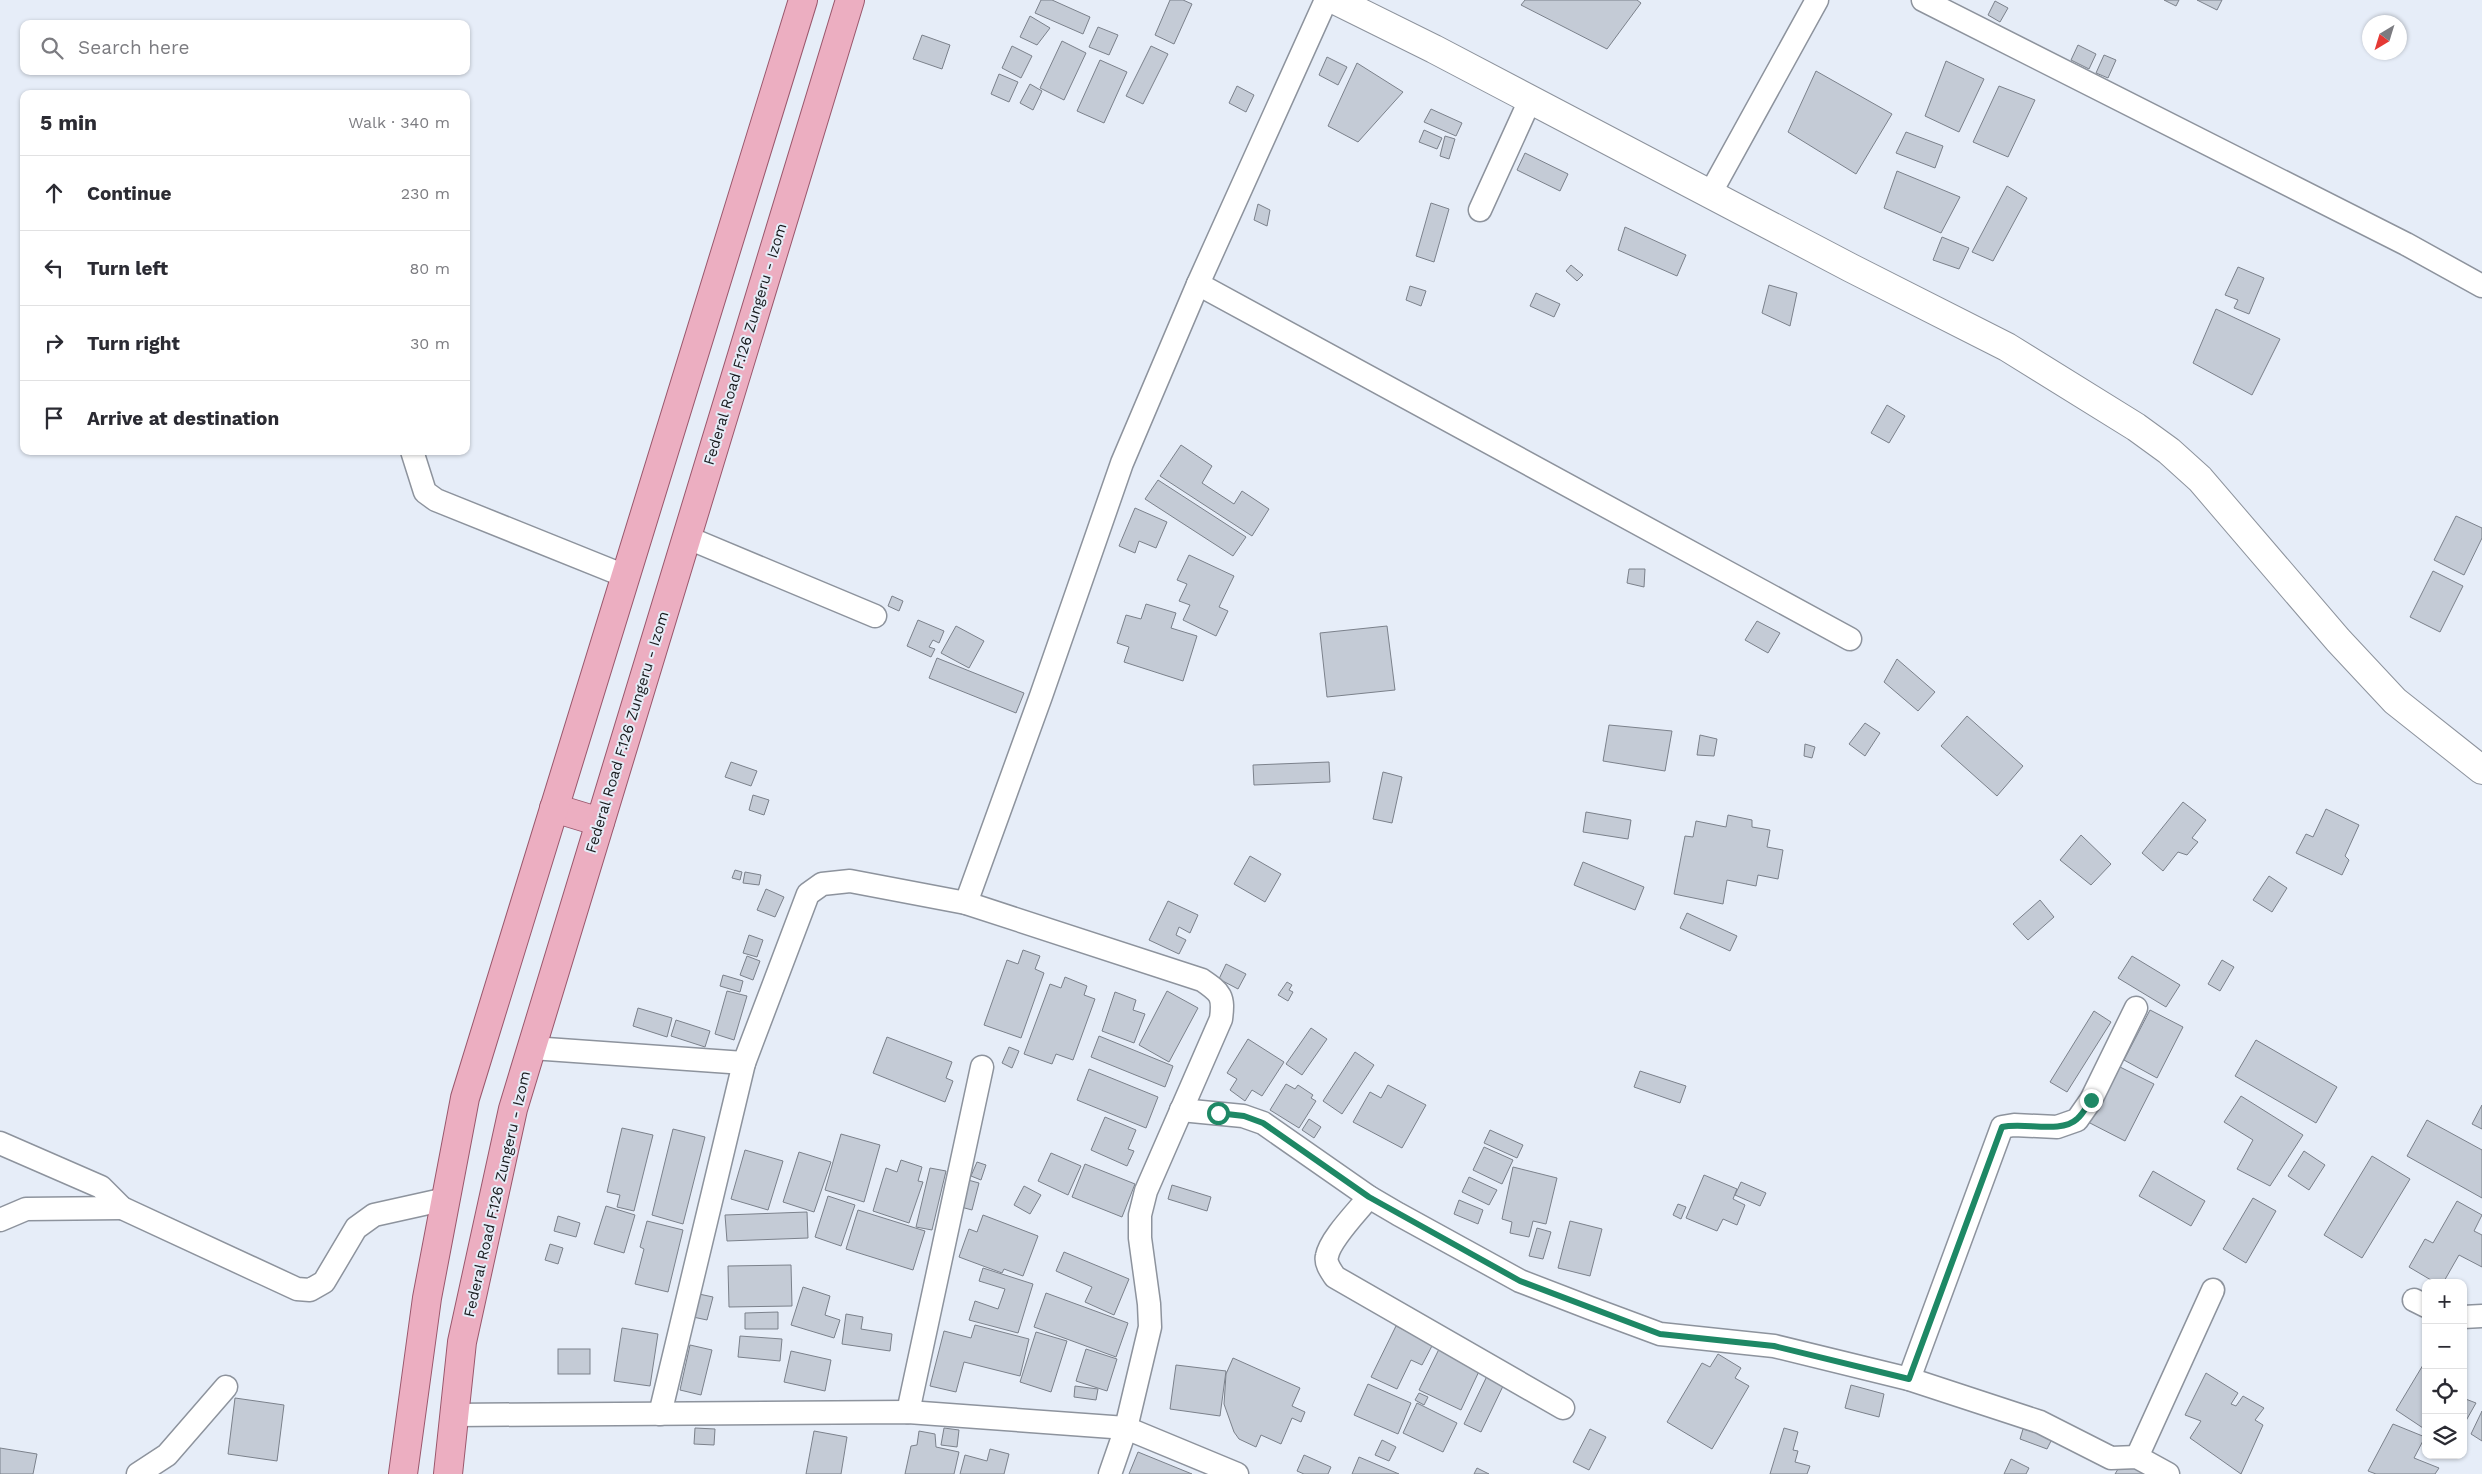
<!DOCTYPE html>
<html lang="en">
<head>
<meta charset="utf-8">
<style>
  :root { --surface:#fff; --page:#f2f2f3; --text:#2b2b33; --muted:#7c7c81; --line:#e1e1e2 }
  body { margin:0; font-family:"Work Sans",sans-serif; background:var(--page); color:var(--text) }
  .controls { position:absolute; right:15px; bottom:15px; display:grid; overflow:hidden; border-radius:10px; box-shadow:0 1px 4px #0004 }
  .controls button { width:45px; height:45px; display:grid; place-items:center; padding:0; border:0; border-bottom:1px solid var(--line); background:var(--surface); color:var(--text); font:25px sans-serif }
  .compass { position:absolute; left:2362px; top:15px; width:45px; height:45px; border-radius:50%; background:var(--surface); box-shadow:0 1px 4px #0004; rotate:218deg }
  .stop { position:absolute; width:15px; height:15px; margin:-11px; border:4px solid #1e8865; border-radius:50%; background:#fff }
  .stop.end { background:#1e8865; border-color:#fff; box-shadow:0 1px 5px #0008 }
  .list { margin:0; padding:0; list-style:none }
  h2 { display:flex; justify-content:space-between; align-items:center; height:65px; margin:0; padding:0 20px; font-size:21px }
  h2 small { font-size:16px; font-weight:400; color:var(--muted) }
  .list li { display:grid; grid-template-columns:32px 1fr auto; gap:15px; align-items:center; box-sizing:border-box; height:75px; padding:0 20px; border-top:1px solid var(--line) }
  .list b { display:block; font-size:19px; white-space:nowrap }
  .list em { font-size:16px; font-style:normal; color:var(--muted) }
  .icon { flex:none; width:28px; height:28px; fill:none; stroke:currentColor; stroke-width:2; stroke-linecap:round; stroke-linejoin:round }
  .map { position:relative; flex:none; width:2482px; height:1474px; overflow:hidden }
  .search { position:absolute; background:var(--surface); box-shadow:0 1px 4px #0004; left:20px; top:20px; width:450px; height:55px; display:flex; align-items:center; gap:12px; box-sizing:border-box; padding:0 18px; border-radius:10px; color:var(--muted); font-size:19px }
  .panel { position:absolute; background:var(--surface); box-shadow:0 1px 4px #0004; left:20px; top:90px; width:450px; height:365px; border-radius:10px }
  .map>svg:first-child { display:block }
  .building { fill:#c4cbd6; stroke:#7b818b }
  .lines { fill:none; stroke-linecap:round; stroke-linejoin:round }
  .minor-casing { stroke:#8d939d; stroke-width:25 }
  .tertiary-casing { stroke:#8d939d; stroke-width:30 }
  .primary-casing { stroke:#9a576c; stroke-width:30 }
  .minor { stroke:#fff; stroke-width:22 }
  .tertiary { stroke:#fff; stroke-width:28 }
  .primary { stroke:#ecaec1; stroke-width:28 }
  .route { stroke:#1e8865; stroke-width:6 }
  .labels { text-anchor:middle; dominant-baseline:central; stroke-width:4; stroke-linejoin:round; paint-order:stroke }
  .street-label { font-size:15px; fill:#171a1d; stroke:#e6edf8 }
</style>
</head>
<body>
<div class="map">
<svg width="2482" height="1474" viewBox="0 0 2482 1474">
  <rect width="100%" height="100%" fill="#e6edf8"/>
  <g class="building">
    <path d="M1041 0H1052L1090 17 1083 34 1035 13Z"/>
    <path d="M1170 0H1183L1192 4 1174 44 1155 35Z"/>
    <path d="M1525 0H1637L1641 3 1607 49 1521 5Z"/>
    <path d="M2164 0H2179L2176 6Z"/>
    <path d="M2197 0H2222L2217 10Z"/>
    <path d="M1995 1 2008 8 2000 22 1988 15Z"/>
    <path d="M1030 16 1050 28 1037 45 1020 37Z"/>
    <path d="M1098 27 1118 35 1109 55 1089 47Z"/>
    <path d="M922 35 950 45 942 69 913 59Z"/>
    <path d="M1062 41 1086 53 1064 100 1040 88Z"/>
    <path d="M2078 45 2096 54 2089 69 2071 60Z"/>
    <path d="M1012 46 1032 56 1021 78 1002 68Z"/>
    <path d="M1151 46 1168 54 1143 104 1126 96Z"/>
    <path d="M2104 55 2116 60 2108 78 2096 73Z"/>
    <path d="M1327 57 1347 67 1338 85 1319 75Z"/>
    <path d="M1100 60 1127 72 1104 123 1077 111Z"/>
    <path d="M1946 61 1984 79 1959 132 1925 116Z"/>
    <path d="M1357 63 1403 92 1358 142 1328 126Z"/>
    <path d="M1816 71 1892 114 1856 174 1788 132Z"/>
    <path d="M999 74 1018 82 1009 102 991 94Z"/>
    <path d="M1030 84 1042 91 1033 110 1020 103Z"/>
    <path d="M1237 86 1254 95 1246 112 1229 103Z"/>
    <path d="M1999 86 2035 100 2008 157 1973 142Z"/>
    <path d="M1431 109 1462 123 1456 136 1424 122Z"/>
    <path d="M1424 130 1442 138 1437 149 1419 142Z"/>
    <path d="M1906 132 1943 146 1935 168 1896 153Z"/>
    <path d="M1445 136 1455 139 1449 159 1440 156Z"/>
    <path d="M1525 153 1568 174 1560 191 1517 170Z"/>
    <path d="M1897 171 1960 197 1941 233 1884 208Z"/>
    <path d="M2007 186 2027 198 1993 261 1972 252Z"/>
    <path d="M1431 203 1449 209 1434 262 1416 256Z"/>
    <path d="M1258 204 1270 210 1267 226 1254 220Z"/>
    <path d="M1625 227 1686 255 1677 276 1618 250Z"/>
    <path d="M1942 237 1969 248 1959 269 1933 260Z"/>
    <path d="M1571 265 1583 275 1577 281 1566 271Z"/>
    <path d="M2238 267 2264 278 2249 314 2234 308 2238 300 2225 295Z"/>
    <path d="M1769 285 1797 293 1790 326 1762 313Z"/>
    <path d="M1410 286 1426 291 1421 306 1406 300Z"/>
    <path d="M1536 293 1560 304 1554 317 1530 306Z"/>
    <path d="M2216 309 2280 339 2252 395 2193 363Z"/>
    <path d="M1887 405 1905 416 1889 443 1871 433Z"/>
    <path d="M1181 445 1212 466 1202 483 1234 504 1242 491 1269 509 1252 536 1160 476Z"/>
    <path d="M1158 480 1246 537 1233 556 1145 499Z"/>
    <path d="M1135 508 1167 522 1156 548 1139 541 1135 553 1119 546Z"/>
    <path d="M2456 516 2482 528V538L2464 575 2434 560Z"/>
    <path d="M1189 555 1234 576 1219 607 1228 611 1216 636 1183 620 1190 605 1179 601 1187 584 1177 580Z"/>
    <path d="M1629 569H1645L1644 587 1627 583Z"/>
    <path d="M2433 571 2463 586 2440 632 2410 617Z"/>
    <path d="M892 596 903 601 899 611 888 606Z"/>
    <path d="M1146 604 1176 613 1171 628 1197 636 1183 681 1124 662 1129 647 1117 643 1126 615 1141 619Z"/>
    <path d="M918 620 944 631 939 643 933 640 929 647 935 649 931 657 907 646Z"/>
    <path d="M1757 621 1780 633 1768 653 1745 640Z"/>
    <path d="M956 626 984 641 969 668 941 653Z"/>
    <path d="M1387 626 1395 690 1327 697 1320 633Z"/>
    <path d="M937 658 1024 693 1016 713 929 678Z"/>
    <path d="M1897 659 1935 692 1918 711 1884 682Z"/>
    <path d="M1967 716 2023 766 1997 796 1941 746Z"/>
    <path d="M1865 723 1880 733 1865 756 1849 744Z"/>
    <path d="M1609 725 1672 731 1665 771 1603 761Z"/>
    <path d="M1700 735 1717 739 1714 756 1697 755Z"/>
    <path d="M1805 744 1815 747 1812 758 1804 756Z"/>
    <path d="M731 762 757 771 751 786 725 777Z"/>
    <path d="M1329 762 1330 782 1254 785 1253 765Z"/>
    <path d="M1383 772 1402 777 1392 823 1373 819Z"/>
    <path d="M753 795 769 800 764 815 749 810Z"/>
    <path d="M2183 802 2206 820 2192 838 2198 842 2187 855 2178 852 2163 871 2142 853Z"/>
    <path d="M2326 809 2359 825 2345 856 2349 860 2342 875 2296 853 2306 834 2313 837Z"/>
    <path d="M1586 812 1631 820 1628 839 1583 832Z"/>
    <path d="M1728 815 1752 820V827L1770 830 1767 847 1783 850 1778 879 1758 875 1756 886 1727 880 1723 904 1674 894 1685 836 1693 837 1696 821 1726 827Z"/>
    <path d="M2081 835 2111 864 2091 885 2060 860Z"/>
    <path d="M1250 856 1281 874 1265 902 1234 884Z"/>
    <path d="M1583 862 1644 887 1635 910 1574 885Z"/>
    <path d="M735 870 742 872 740 880 732 878Z"/>
    <path d="M745 872 761 875 759 885 743 883Z"/>
    <path d="M2269 876 2287 888 2272 912 2253 900Z"/>
    <path d="M766 889 784 897 775 917 757 910Z"/>
    <path d="M2040 900 2054 917 2028 940 2013 924Z"/>
    <path d="M1168 901 1198 915 1190 933 1179 927 1176 935 1186 940 1179 954 1149 940Z"/>
    <path d="M1687 913 1737 936 1730 951 1680 928Z"/>
    <path d="M749 935 763 940 757 957 743 953Z"/>
    <path d="M1023 950 1040 956 1035 969 1044 973 1021 1038 984 1025 1007 960 1018 964Z"/>
    <path d="M747 956 760 961 753 980 740 975Z"/>
    <path d="M2132 956 2180 985 2166 1007 2118 978Z"/>
    <path d="M2222 960 2234 967 2220 991 2208 984Z"/>
    <path d="M1226 964 1246 974 1238 989 1219 979Z"/>
    <path d="M723 975 743 981 740 992 720 986Z"/>
    <path d="M1065 977 1087 986 1084 995 1095 999 1073 1060 1056 1054 1052 1064 1024 1054 1050 984 1061 988Z"/>
    <path d="M1287 982 1292 985 1289 990 1293 992 1288 1001 1278 995Z"/>
    <path d="M727 991 747 996 734 1040 715 1034Z"/>
    <path d="M1167 991 1198 1008 1169 1062 1139 1045Z"/>
    <path d="M1115 992 1136 1000 1133 1010 1145 1014 1134 1043 1102 1031Z"/>
    <path d="M638 1008 672 1018 667 1037 633 1026Z"/>
    <path d="M2150 1010 2183 1027 2157 1078 2124 1060Z"/>
    <path d="M2094 1011 2111 1022 2067 1092 2050 1082Z"/>
    <path d="M676 1020 710 1031 705 1047 671 1036Z"/>
    <path d="M1311 1028 1327 1039 1302 1075 1286 1064Z"/>
    <path d="M1099 1036 1173 1066 1165 1087 1091 1057Z"/>
    <path d="M887 1037 952 1062 946 1078 953 1081 945 1102 873 1073Z"/>
    <path d="M1248 1039 1284 1062 1262 1096 1252 1090 1245 1101 1230 1090 1237 1079 1227 1073Z"/>
    <path d="M2256 1040 2337 1087 2316 1123 2235 1076Z"/>
    <path d="M1009 1047 1019 1051 1012 1068 1002 1063Z"/>
    <path d="M1355 1052 1374 1065 1342 1114 1323 1101Z"/>
    <path d="M2116 1065 2154 1084 2125 1141 2088 1122Z"/>
    <path d="M1089 1069 1158 1097 1146 1128 1077 1100Z"/>
    <path d="M1640 1071 1686 1086 1680 1103 1634 1087Z"/>
    <path d="M1286 1084 1295 1089 1298 1085 1313 1095 1311 1098 1316 1101 1299 1128 1270 1110Z"/>
    <path d="M1388 1085 1426 1105 1402 1148 1353 1122 1370 1092 1381 1098Z"/>
    <path d="M2241 1096 2303 1135 2270 1186 2237 1169 2253 1140 2224 1122Z"/>
    <path d="M2482 1105V1129L2472 1124Z"/>
    <path d="M1105 1117 1136 1130 1128 1149 1134 1151 1127 1166 1091 1150Z"/>
    <path d="M1309 1119 1321 1127 1314 1138 1302 1130Z"/>
    <path d="M2427 1120 2482 1150V1198L2407 1156Z"/>
    <path d="M622 1128 653 1135 634 1211 617 1207 620 1195 607 1192Z"/>
    <path d="M673 1129 705 1137 683 1224 652 1215Z"/>
    <path d="M1490 1130 1523 1145 1517 1158 1484 1143Z"/>
    <path d="M841 1134 880 1145 864 1202 825 1190Z"/>
    <path d="M1484 1147 1513 1160 1502 1184 1473 1170Z"/>
    <path d="M745 1150 783 1161 768 1210 731 1199Z"/>
    <path d="M2304 1151 2325 1165 2309 1190 2288 1176Z"/>
    <path d="M799 1152 831 1162 814 1212 783 1202Z"/>
    <path d="M1051 1153 1081 1166 1068 1195 1038 1181Z"/>
    <path d="M2372 1156 2410 1179 2362 1258 2324 1235Z"/>
    <path d="M901 1160 922 1167 918 1181 923 1182 909 1223 873 1211 886 1168 897 1172Z"/>
    <path d="M977 1162 986 1165 981 1180 971 1176Z"/>
    <path d="M1085 1164 1135 1184 1122 1217 1072 1197Z"/>
    <path d="M1513 1167 1557 1178 1546 1224 1533 1221 1529 1237 1510 1233 1512 1222 1502 1219Z"/>
    <path d="M930 1168 946 1171 932 1230 916 1227Z"/>
    <path d="M2153 1171 2205 1201 2191 1226 2139 1196Z"/>
    <path d="M1704 1175 1737 1189 1733 1199 1745 1205 1737 1225 1723 1219 1717 1231 1686 1218Z"/>
    <path d="M1469 1177 1497 1190 1489 1205 1462 1192Z"/>
    <path d="M968 1180 979 1183 972 1210 961 1207Z"/>
    <path d="M1741 1182 1766 1193 1760 1206 1735 1195Z"/>
    <path d="M1172 1185 1211 1197 1207 1211 1168 1199Z"/>
    <path d="M1024 1186 1041 1195 1030 1214 1014 1205Z"/>
    <path d="M828 1196 855 1205 841 1246 815 1237Z"/>
    <path d="M2253 1198 2276 1211 2246 1263 2223 1249Z"/>
    <path d="M1459 1200 1483 1210 1478 1224 1454 1214Z"/>
    <path d="M2457 1201 2482 1215 2474 1231 2482 1235V1267L2459 1255 2443 1283H2436L2409 1267 2425 1239 2433 1243Z"/>
    <path d="M1678 1204 1686 1207 1681 1219 1673 1215Z"/>
    <path d="M606 1206 635 1215 624 1253 594 1244Z"/>
    <path d="M858 1210 925 1231 913 1270 846 1249Z"/>
    <path d="M807 1212 808 1238 727 1241 725 1215Z"/>
    <path d="M983 1215 1038 1236 1023 1276 1004 1269 1002 1273 959 1257 969 1229 977 1232Z"/>
    <path d="M558 1216 580 1223 576 1237 554 1231Z"/>
    <path d="M647 1221 683 1230 668 1292 635 1284 644 1249 640 1247Z"/>
    <path d="M1570 1221 1602 1229 1590 1276 1558 1268Z"/>
    <path d="M1537 1228 1551 1232 1543 1259 1529 1256Z"/>
    <path d="M550 1244 563 1248 558 1264 545 1260Z"/>
    <path d="M1064 1252 1129 1279 1114 1315 1085 1302 1092 1287 1056 1271Z"/>
    <path d="M791 1265 792 1306 729 1307 728 1266Z"/>
    <path d="M983 1268 1033 1284 1018 1333 969 1320 975 1301 998 1309 1005 1289 979 1281Z"/>
    <path d="M803 1287 830 1296 825 1315 840 1320 834 1338 791 1325Z"/>
    <path d="M1046 1293 1128 1323 1116 1357 1034 1327Z"/>
    <path d="M699 1294 713 1297 707 1320 693 1317Z"/>
    <path d="M778 1312V1329H745V1313Z"/>
    <path d="M846 1314 863 1317 861 1329 892 1334 890 1351 842 1344Z"/>
    <path d="M975 1325 1029 1339 1020 1376 964 1362 956 1392 930 1386 944 1331 971 1338Z"/>
    <path d="M1396 1326 1433 1344 1422 1365 1411 1360 1397 1389 1371 1377Z"/>
    <path d="M622 1328 658 1334 650 1386 614 1381Z"/>
    <path d="M1036 1332 1067 1341 1051 1392 1020 1382Z"/>
    <path d="M740 1336 782 1339 780 1361 738 1357Z"/>
    <path d="M690 1345 712 1350 701 1395 680 1390Z"/>
    <path d="M1440 1347 1481 1367 1461 1410 1419 1390Z"/>
    <rect x="558" y="1349" width="32" height="25"/>
    <path d="M1086 1349 1117 1359 1107 1391 1076 1381Z"/>
    <path d="M791 1351 831 1360 825 1391 784 1382Z"/>
    <path d="M1718 1354 1741 1368 1735 1378 1749 1386 1712 1449 1667 1422 1702 1363 1710 1367Z"/>
    <path d="M1233 1358 1300 1388 1292 1406 1305 1412 1301 1422 1292 1418 1281 1444 1261 1435 1256 1447 1239 1439 1234 1432 1224 1404 1226 1374Z"/>
    <path d="M2426 1360V1430L2396 1410Z"/>
    <path d="M1176 1365 1226 1371 1220 1416 1170 1409Z"/>
    <path d="M2206 1373 2238 1393 2231 1404 2236 1406 2243 1396 2264 1408 2255 1420 2263 1425 2241 1474 2190 1438 2201 1421 2185 1415Z"/>
    <path d="M1487 1376 1504 1384 1481 1432 1464 1424Z"/>
    <path d="M1368 1384 1411 1403 1398 1434 1354 1415Z"/>
    <path d="M1851 1385 1884 1394 1879 1417 1845 1408Z"/>
    <path d="M1075 1386 1098 1389 1096 1400 1074 1397Z"/>
    <path d="M1419 1393 1428 1397 1424 1405 1415 1400Z"/>
    <path d="M235 1398 284 1405 277 1461 228 1454Z"/>
    <path d="M2463 1398 2476 1403 2463 1426Z"/>
    <path d="M1417 1403 1457 1423 1443 1452 1403 1433Z"/>
    <path d="M2482 1411V1441L2471 1434Z"/>
    <path d="M2393 1424 2425 1437 2414 1458 2439 1468 2435 1474H2376L2368 1471Z"/>
    <path d="M695 1428 715 1429 714 1445 694 1444Z"/>
    <path d="M944 1428 959 1430 957 1447 941 1445Z"/>
    <path d="M1784 1428 1798 1432 1793 1450 1798 1451 1795 1462 1810 1466 1807 1474H1770Z"/>
    <path d="M1590 1429 1606 1437 1589 1470 1573 1462Z"/>
    <path d="M2023 1429 2053 1437 2047 1449 2020 1439Z"/>
    <path d="M814 1431 847 1437 841 1474H806Z"/>
    <path d="M919 1431 935 1434 936 1447 959 1452 954 1474H905L911 1446 917 1445Z"/>
    <path d="M1382 1440 1396 1447 1389 1461 1375 1455Z"/>
    <path d="M0 1448 37 1454 33 1474H0Z"/>
    <path d="M990 1449 1009 1454 1004 1474H960L965 1455 987 1461Z"/>
    <path d="M1138 1452 1192 1474H1129Z"/>
    <path d="M1304 1455 1331 1467 1328 1474H1304L1297 1471Z"/>
    <path d="M1359 1457 1399 1474H1352Z"/>
    <path d="M2011 1459 2029 1468 2026 1474H2004Z"/>
    <path d="M2123 1461 2148 1474H2115Z"/>
    <path d="M1477 1468 1489 1474H1474Z"/>
  </g>
  <g class="lines">
    <g class="minor-casing">
      <g id="minor">
        <path d="M1923 0 2406 244 2482 286"/>
        <path d="M1710 194 1817 0"/>
        <path d="M1480 210 1530 100"/>
        <path d="M1198 284 1850 639"/>
        <path d="M412 451 425 492 436 500 625 576"/>
        <path d="M686 537 875 616"/>
        <path d="M966 903 1041 696 1122 463 1198 284 1326 0"/>
        <path d="M532 1048 744 1063"/>
        <path d="M1181 1110 1243 1116 1263 1123 1369 1197 1398 1214 1520 1281 1590 1308 1660 1334 1774 1346 1909 1379 2040 1422 2111 1458 2137 1457 2168 1474"/>
        <path d="M0 1143 101 1187 122 1208 297 1289 310 1290 324 1282 356 1228 374 1215 446 1199"/>
        <path d="M1369 1197C1358 1211 1330 1239 1327 1256 1325 1263 1331 1271 1335 1277L1563 1408"/>
        <path d="M0 1220 26 1209 122 1208"/>
        <path d="M2414 1300 2426 1306"/>
        <path d="M2463 1317 2482 1316"/>
        <path d="M1909 1379 2002 1127 2014 1125 2057 1127 2077 1120 2091 1100 2136 1008"/>
        <path d="M908 1412 982 1067"/>
        <path d="M660 1414 744 1063 808 894 822 884 850 881 966 903 1202 980C1221 993 1224 996 1221 1019L1146 1191 1140 1215V1238L1149 1304 1150 1327 1126 1428 1110 1474"/>
        <path d="M453 1415 908 1412 1126 1428 1237 1474"/>
        <path d="M2137 1457 2213 1290"/>
        <path d="M138 1474 167 1455 226 1387"/>
      </g>
    </g>
    <g class="tertiary-casing">
      <path id="tertiary" d="M1335 0 1434 49 1851 268 2007 347 2136 427 2169 451 2200 479 2338 640 2395 701 2482 770"/>
    </g>
    <g class="primary-casing">
      <g id="primary">
        <path d="M554 808 600 822"/>
        <path d="M403 1474 427 1298 465 1098 803 0"/>
        <path d="M448 1474 462 1342 513 1109 850 0"/>
      </g>
    </g>
    <use href="#minor" class="minor"/>
    <use href="#tertiary" class="tertiary"/>
    <use href="#primary" class="primary"/>
  </g>
  <g class="lines">
    <path class="route" d="M1218 1113 1244 1116 1263 1123 1369 1197 1520 1281 1660 1334 1774 1346 1909 1379 2002 1127C2024 1122 2061 1134 2077 1119 2083 1114 2087 1106 2091 1100"/>
  </g>
  <g class="labels">
    <g class="street-label">
      <text transform="translate(745 344) rotate(-73)">Federal Road F.126 Zungeru - Izom</text>
      <text transform="translate(627 732) rotate(-73)">Federal Road F.126 Zungeru - Izom</text>
      <text transform="translate(497 1194) rotate(-77)">Federal Road F.126 Zungeru - Izom</text>
    </g>
  </g>
</svg>
<div class="controls">
<button>+</button>
<button>−</button>
<button><svg class="icon" aria-label="locate" viewBox="0 0 24 24"><circle cx="12" cy="12" r="6"/><path d="M12 2v4M12 18v4M2 12h4M18 12h4"/></svg></button>
<button><svg class="icon" aria-label="layers" viewBox="0 0 24 24"><path d="M12 4l9 5-9 5-9-5zM3 14l9 5 9-5"/></svg></button>
</div>
<svg class="compass" viewBox="-18 -18 36 36"><path d="M0-13l5 13h-10z" fill="#e53935"/><path d="M0 13l5-13h-10z" fill="#7c7c81"/></svg>
<div class="stop" style="left:1218px;top:1113px"></div>
<div class="stop end" style="left:2091px;top:1100px"></div>
<div class="search"><svg class="icon" aria-label="search" viewBox="0 0 24 24"><circle cx="10" cy="10" r="6"/><path d="M15 15l6 6"/></svg>Search here</div>
<section class="panel">
<h2>5 min<small>Walk · 340 m</small></h2>
<ul class="list">
<li><svg class="icon" aria-label="ahead" viewBox="0 0 24 24"><path d="M12 20V5M6 11l6-6 6 6"/></svg><div><b>Continue</b></div><em>230 m</em></li>
<li><svg class="icon" aria-label="left" viewBox="0 0 24 24"><path d="M17 20v-9H6M10 6l-5 5 5 5"/></svg><div><b>Turn left</b></div><em>80 m</em></li>
<li><svg class="icon" aria-label="right" viewBox="0 0 24 24"><path d="M7 20v-9h11M14 6l5 5-5 5"/></svg><div><b>Turn right</b></div><em>30 m</em></li>
<li><svg class="icon" aria-label="arrive" viewBox="0 0 24 24"><path d="M6 21V4h12l-3 4 3 4H6"/></svg><div><b>Arrive at destination</b></div></li>
</ul>
</section>
</div>
</body>
</html>
